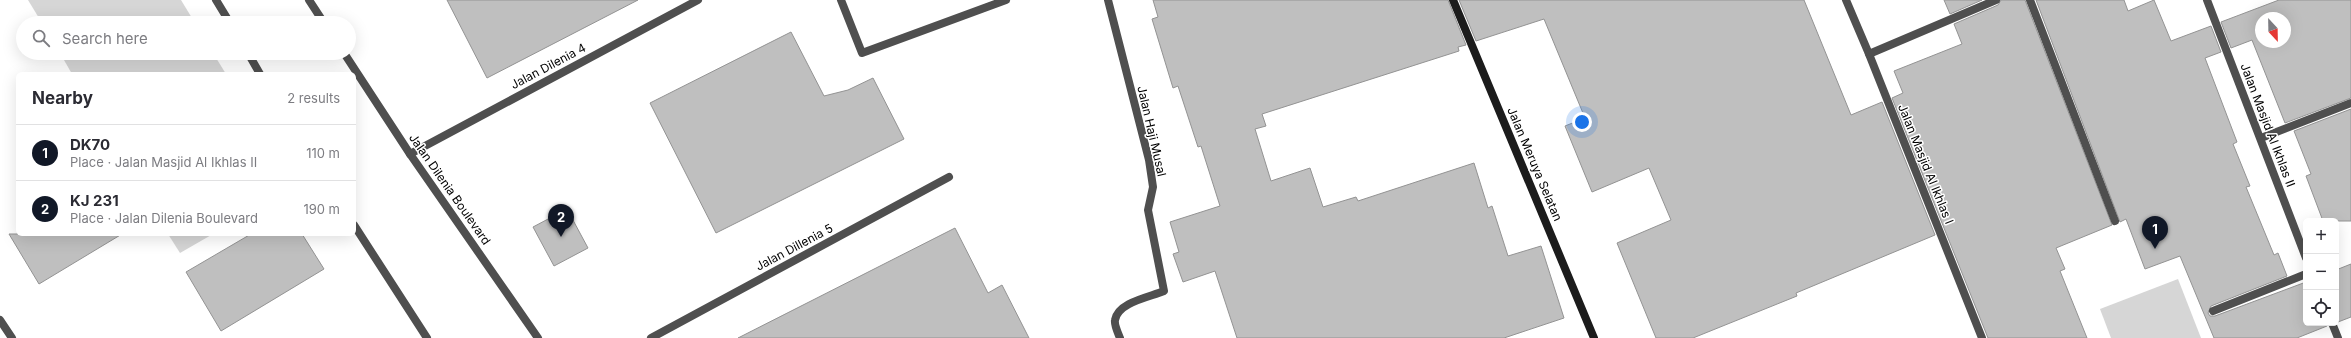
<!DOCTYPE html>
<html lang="en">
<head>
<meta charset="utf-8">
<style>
  :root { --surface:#fff; --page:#f2f2f3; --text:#2b2b33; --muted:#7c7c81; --line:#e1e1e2; --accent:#111827 }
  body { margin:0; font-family:Inter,sans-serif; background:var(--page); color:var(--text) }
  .controls { position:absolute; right:12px; bottom:12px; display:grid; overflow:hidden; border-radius:6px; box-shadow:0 4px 16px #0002 }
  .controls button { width:36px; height:36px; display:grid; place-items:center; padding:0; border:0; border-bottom:1px solid var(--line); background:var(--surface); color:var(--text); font:20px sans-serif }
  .compass { position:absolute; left:2255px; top:12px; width:36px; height:36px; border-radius:50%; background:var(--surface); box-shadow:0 4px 16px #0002; rotate:158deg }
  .you { position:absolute; left:1582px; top:122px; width:14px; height:14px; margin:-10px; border:3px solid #fff; border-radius:50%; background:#1a73e8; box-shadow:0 0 0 6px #1a73e833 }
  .badge { display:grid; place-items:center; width:26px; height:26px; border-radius:50%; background:var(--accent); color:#fff; font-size:13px; font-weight:700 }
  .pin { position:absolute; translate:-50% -33px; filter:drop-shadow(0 1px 2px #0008) }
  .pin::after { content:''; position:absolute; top:21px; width:14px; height:12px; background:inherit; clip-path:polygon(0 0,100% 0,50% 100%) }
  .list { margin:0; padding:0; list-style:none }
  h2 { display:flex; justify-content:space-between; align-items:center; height:52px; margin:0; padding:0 16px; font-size:17px }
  h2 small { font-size:13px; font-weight:400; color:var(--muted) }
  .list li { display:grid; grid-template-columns:26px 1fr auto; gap:12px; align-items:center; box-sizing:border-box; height:56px; padding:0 16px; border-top:1px solid var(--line) }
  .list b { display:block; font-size:15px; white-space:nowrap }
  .list p { margin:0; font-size:13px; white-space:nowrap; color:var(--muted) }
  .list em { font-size:13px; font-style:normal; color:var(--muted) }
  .icon { flex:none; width:22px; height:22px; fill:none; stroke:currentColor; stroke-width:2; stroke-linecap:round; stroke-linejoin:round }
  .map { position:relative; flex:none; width:2351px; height:338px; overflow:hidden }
  .search { position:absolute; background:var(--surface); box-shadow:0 4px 16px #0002; left:16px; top:16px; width:340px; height:44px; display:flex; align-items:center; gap:10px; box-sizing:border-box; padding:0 14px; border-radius:22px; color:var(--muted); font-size:15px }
  .panel { position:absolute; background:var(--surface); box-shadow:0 4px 16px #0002; left:16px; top:72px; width:340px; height:164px; border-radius:6px }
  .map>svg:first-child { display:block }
  .green { fill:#d6d6d6 }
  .building { fill:#bfbfbf; stroke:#939393; fill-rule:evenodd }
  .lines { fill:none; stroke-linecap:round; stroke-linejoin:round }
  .minor { stroke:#4f4f4f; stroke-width:8 }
  .secondary { stroke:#1c1c1c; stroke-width:8 }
  .labels { text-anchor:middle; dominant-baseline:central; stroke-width:3; stroke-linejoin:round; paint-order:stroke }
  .street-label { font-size:12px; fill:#000; stroke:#fff }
</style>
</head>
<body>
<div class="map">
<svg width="2351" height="338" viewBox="0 0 2351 338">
  <rect width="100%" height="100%" fill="#fff"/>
  <g class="green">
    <path d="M28 0H181L195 23H42Z"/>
    <path d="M60 53H213L226 74H72Z"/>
    <path d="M168 234H213L180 253Z"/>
    <path d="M2178 279 2201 338H2111L2100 309Z"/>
  </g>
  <g class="building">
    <path d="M447 0H638L487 78Z"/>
    <path d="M1153 0H1448L1466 45 1458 47 1459 51 1262 114 1266 126 1255 129 1271 181 1310 168 1323 207 1356 197 1358 201 1474 163 1488 208 1492 206 1508 256 1541 246 1564 318 1504 338H1237L1215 271 1183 282 1173 254 1179 252 1170 222 1220 206 1201 146 1198 147 1178 86 1173 88 1152 19 1158 17Z"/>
    <path d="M1459 0H1804L1851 115 1882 102 1935 235 1796 293 1797 296 1693 338H1656L1617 243 1671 220 1649 168 1592 192 1565 126 1585 118 1544 19 1476 41Z"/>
    <path d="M1944 0H1982L1950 14Z"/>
    <path d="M2001 0H2025L2112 225 2056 248 2065 269 2060 271 2087 338H1988L1892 98 1903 93 1894 71 1962 44 1954 24 1998 5Z"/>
    <path d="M2036 0H2124L2128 11 2154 0 2171 41 2211 26 2221 52 2205 58 2237 142 2233 144 2250 186 2246 187 2274 255 2278 253 2287 276 2211 306 2208 313 2210 316H2215L2306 282V323H2327V326L2297 338H2214L2180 256 2145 269 2126 219 2120 222Z"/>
    <path d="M2279 0H2351V98L2285 123 2252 40 2231 48 2221 22ZM2261 18H2285V42H2261Z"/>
    <path d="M791 32 824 96 848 90 873 78 904 139 716 233 650 103Z"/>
    <path d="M2351 109V221H2323L2306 176 2311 174 2294 131Z"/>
    <path d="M567 209 588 248 554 266 533 227Z"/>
    <path d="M955 228 988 293 1002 285 1029 338H738Z"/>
    <path d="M9 234H122L39 284Z"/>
    <path d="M251 234H302L324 269 221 331 186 272Z"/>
    <path d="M2351 264V317L2338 322 2336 270Z"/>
  </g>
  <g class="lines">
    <g class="minor">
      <path d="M216 0 230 23"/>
      <path d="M309 0 324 23"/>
      <path d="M841 0 862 53 1006 0"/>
      <path d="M1108 0 1149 160 1153 187 1148 210 1164 291C1150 297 1118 302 1115 320 1114 325 1118 333 1120 338"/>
      <path d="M1846 0 1869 54 1982 338"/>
      <path d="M2030 0 2115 221"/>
      <path d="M2207 0 2306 258"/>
      <path d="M248 53 260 74"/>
      <path d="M344 53 410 154 538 338"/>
      <path d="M1869 54 1996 0"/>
      <path d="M2261 138 2351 103"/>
      <path d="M410 154 698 0"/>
      <path d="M354 225 427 338"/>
      <path d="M2213 311 2306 274"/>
      <path d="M0 320 12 338"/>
      <path d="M2332 323 2338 338"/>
      <path d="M651 338 949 177"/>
    </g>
    <path class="secondary" d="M1453 0 1594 338"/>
  </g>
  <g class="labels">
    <g class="street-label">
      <text transform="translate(548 66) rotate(-28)">Jalan Dilenia 4</text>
      <text transform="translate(2268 125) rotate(69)">Jalan Masjid Al Ikhlas II</text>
      <text transform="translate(1152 131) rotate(77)">Jalan Haji Musal</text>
      <text transform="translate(1535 164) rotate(67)">Jalan Meruya Selatan</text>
      <text transform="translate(1926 164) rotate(68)">Jalan Masjid Al Ikhlas I</text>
      <text transform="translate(450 189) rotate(55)">Jalan Dilenia Boulevard</text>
      <text transform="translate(794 247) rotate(-28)">Jalan Dillenia 5</text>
    </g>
  </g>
</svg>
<div class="controls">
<button>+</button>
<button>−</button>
<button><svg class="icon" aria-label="locate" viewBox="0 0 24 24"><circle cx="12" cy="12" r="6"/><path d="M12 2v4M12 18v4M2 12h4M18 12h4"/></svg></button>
</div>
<svg class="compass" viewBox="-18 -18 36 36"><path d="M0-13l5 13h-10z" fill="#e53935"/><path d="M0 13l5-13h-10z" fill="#7c7c81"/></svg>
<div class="you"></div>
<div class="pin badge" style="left:2155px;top:249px">1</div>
<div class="pin badge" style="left:561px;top:237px">2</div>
<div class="search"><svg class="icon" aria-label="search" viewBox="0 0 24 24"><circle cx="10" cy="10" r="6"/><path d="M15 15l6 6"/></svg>Search here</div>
<section class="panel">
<h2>Nearby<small>2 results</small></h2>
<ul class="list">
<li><span class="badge">1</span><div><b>DK70</b><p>Place · Jalan Masjid Al Ikhlas II</p></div><em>110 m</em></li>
<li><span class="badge">2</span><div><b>KJ 231</b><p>Place · Jalan Dilenia Boulevard</p></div><em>190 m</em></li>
</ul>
</section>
</div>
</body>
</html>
